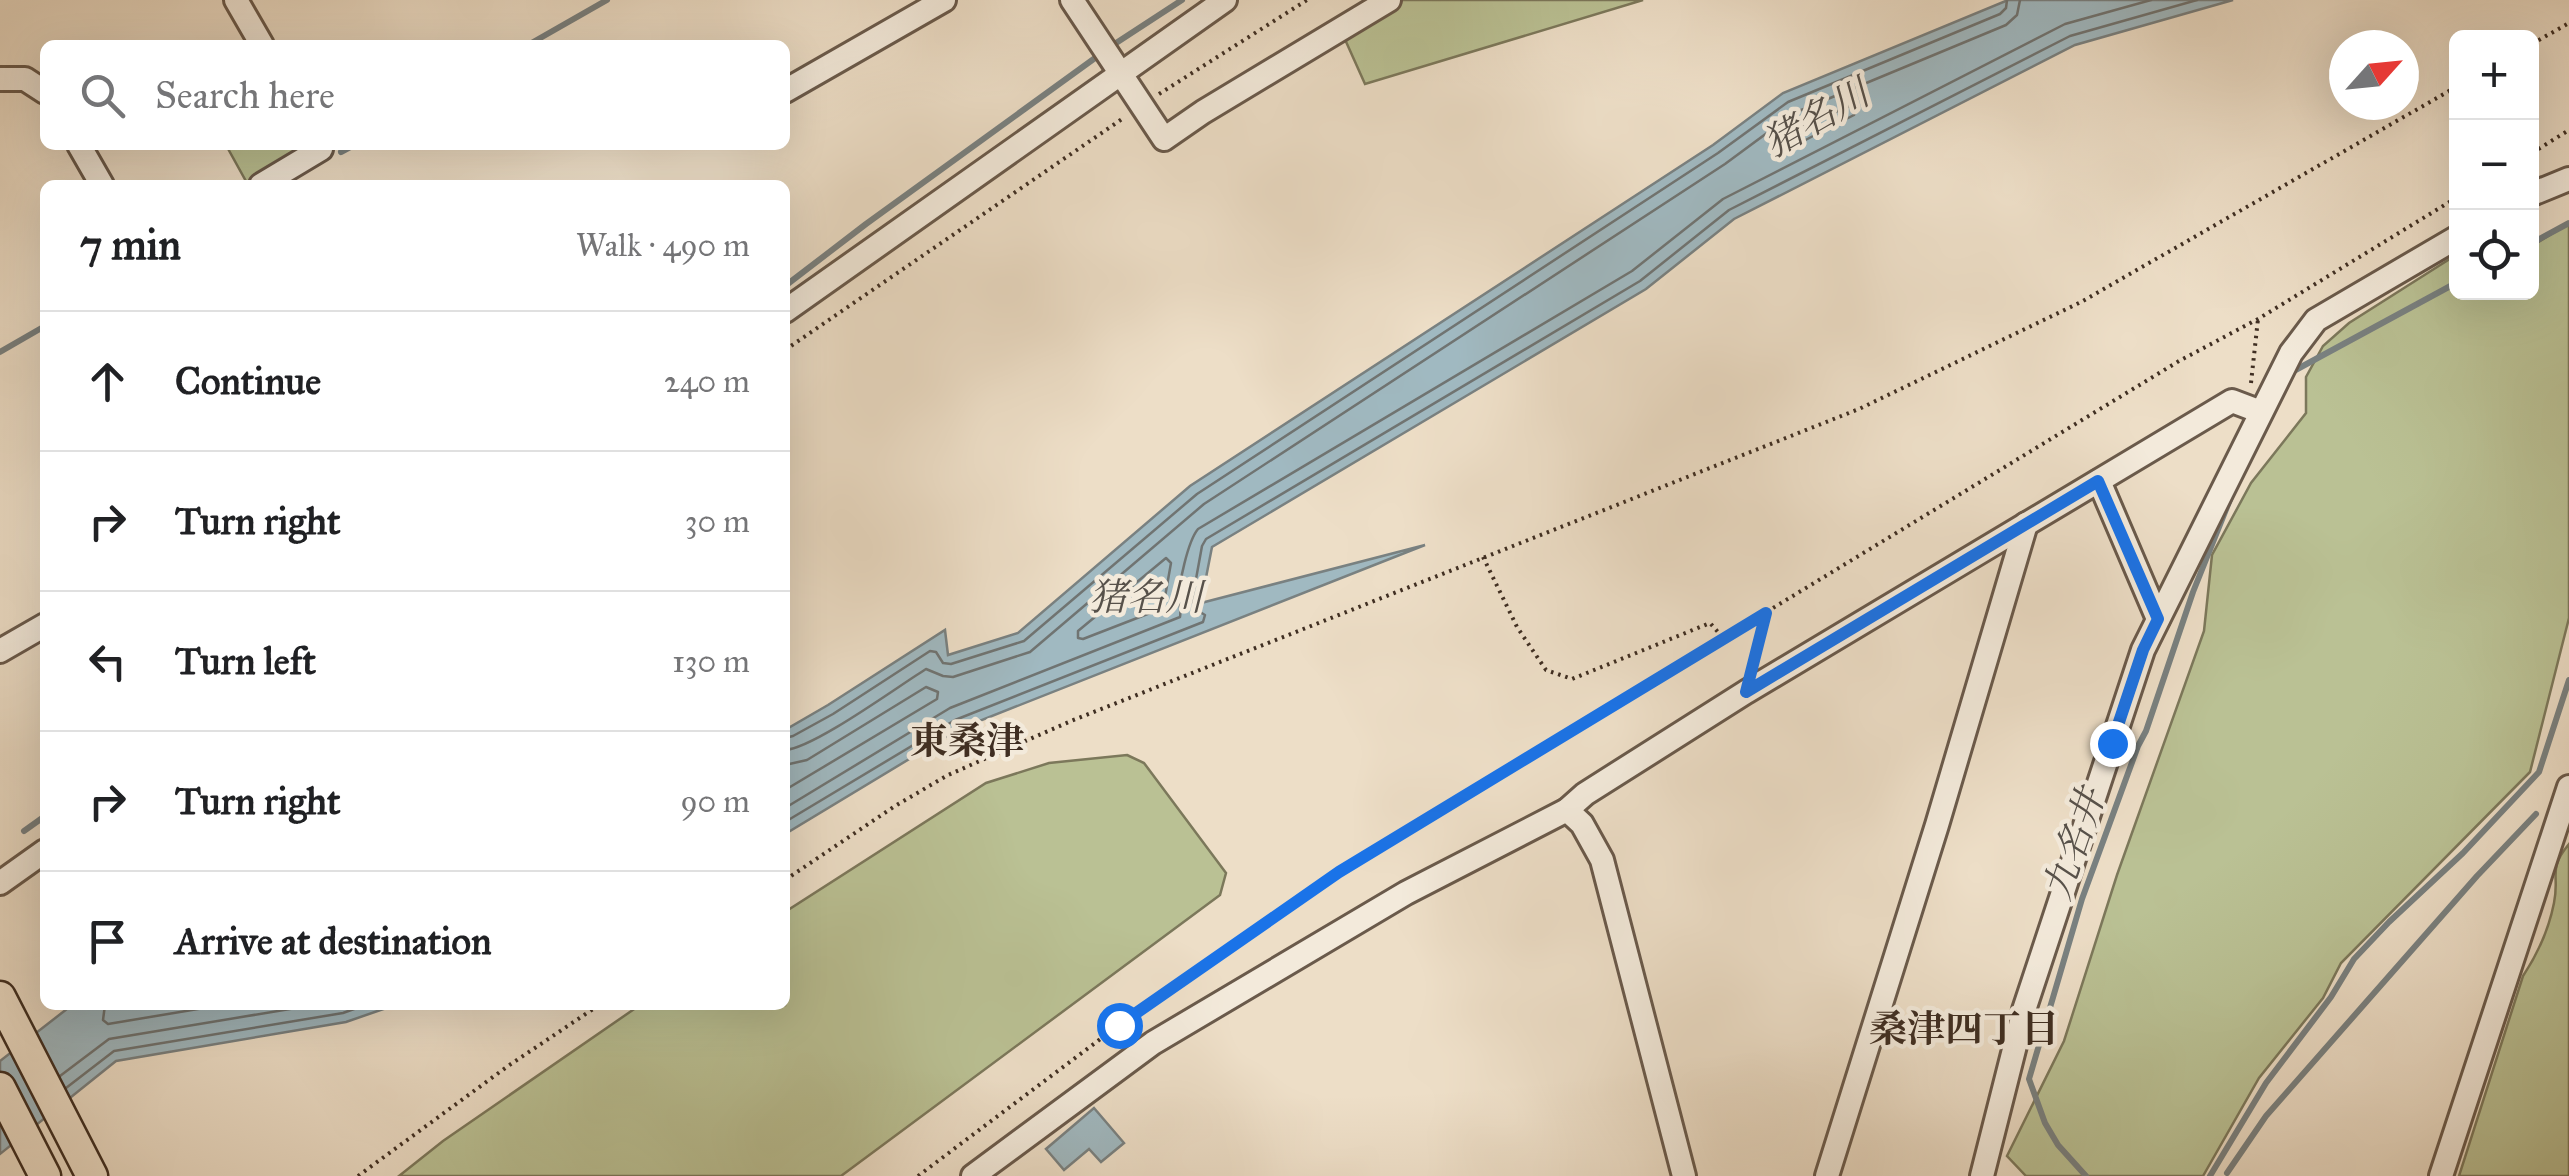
<!DOCTYPE html>
<html lang="en">
<head>
<meta charset="utf-8">
<style>
  :root { --surface:#fff; --page:#f2f2f2; --text:#202124; --muted:#757577; --line:#e0e0e0 }
  body { margin:0; font-family:"IM FELL Great Primer","Noto Serif JP",serif; background:var(--page); color:var(--text) }
  .controls { position:absolute; right:30px; top:30px; display:grid; overflow:hidden; border-radius:15px; box-shadow:0 10px 40px #0002 }
  .controls button { width:90px; height:90px; display:grid; place-items:center; padding:0; border:0; border-bottom:2px solid var(--line); background:var(--surface); color:var(--text); font:50px sans-serif }
  .compass { position:absolute; left:2329px; top:30px; width:90px; height:90px; border-radius:50%; background:var(--surface); box-shadow:0 10px 40px #0002; rotate:63deg }
  .stop { position:absolute; width:30px; height:30px; margin:-22px; border:8px solid #1a73e8; border-radius:50%; background:#fff }
  .stop.end { background:#1a73e8; border-color:#fff; box-shadow:0 2px 10px #0008 }
  .list { margin:0; padding:0; list-style:none }
  h2 { display:flex; justify-content:space-between; align-items:center; height:130px; margin:0; padding:0 40px; font-size:42px }
  h2 small { font-size:32px; font-weight:400; color:var(--muted) }
  .list li { display:grid; grid-template-columns:65px 1fr auto; gap:30px; align-items:center; box-sizing:border-box; height:140px; padding:0 40px; border-top:2px solid var(--line) }
  .list b { display:block; font-size:38px; white-space:nowrap }
  .list em { font-size:32px; font-style:normal; color:var(--muted) }
  .icon { flex:none; width:55px; height:55px; fill:none; stroke:currentColor; stroke-width:2; stroke-linecap:round; stroke-linejoin:round }
  .map { position:relative; flex:none; width:2569px; height:1176px; overflow:hidden }
  .search { position:absolute; background:var(--surface); box-shadow:0 10px 40px #0002; left:40px; top:40px; width:750px; height:110px; display:flex; align-items:center; gap:25px; box-sizing:border-box; padding:0 35px; border-radius:15px; color:var(--muted); font-size:38px }
  .panel { position:absolute; background:var(--surface); box-shadow:0 10px 40px #0002; left:40px; top:180px; width:750px; height:830px; border-radius:15px }
  .map>svg:first-child { display:block }
  .green { fill:#bac194; stroke:#7c785b; stroke-width:2.5 }
  .water { fill:#a0b9c1; stroke:#798181; stroke-width:2.5 }
  .lines { fill:none; stroke-linecap:round; stroke-linejoin:round }
  .shore { stroke:#707472; stroke-width:2.5 }
  .stream { stroke:#798181; stroke-width:6 }
  .minor-casing { stroke:#6a5a4b; stroke-width:28 }
  .major-casing { stroke:#3f2e22; stroke-width:35 }
  .path { stroke:#3f2e22; stroke-width:4; stroke-dasharray:2.5 5; stroke-linecap:butt }
  .minor { stroke:#f3eadb; stroke-width:22 }
  .major { stroke:#eddec7; stroke-width:30 }
  .route { stroke:#1a73e8; stroke-width:12 }
  .labels { text-anchor:middle; dominant-baseline:central; stroke-width:9; stroke-linejoin:round; paint-order:stroke }
  .water-label { font-size:38px; font-style:italic; fill:#57514a; stroke:#f3eadb }
  .neighbourhood-label { font-size:38px; font-weight:bold; fill:#3f2e22; stroke:#f3eadb }
</style>
</head>
<body>
<div class="map">
<svg width="2569" height="1176" viewBox="0 0 2569 1176">
  <rect width="100%" height="100%" fill="#eddec7"/>
  <filter id="stains"><feTurbulence type="fractalNoise" baseFrequency=".002" numOctaves="4"/><feColorMatrix values="0 0 0 0 .2 0 0 0 0 .09 0 0 0 0 .02 0 0 0 .5 -.17"/></filter>
  <radialGradient id="worn" r=".72"><stop offset=".6" stop-color="#630" stop-opacity="0"/><stop offset="1" stop-color="#630" stop-opacity=".3"/></radialGradient>
  <g class="green">
    <path d="M1386 0H1643L1365 84 1339 26Z"/>
    <path d="M226 145H307L247 183Z"/>
    <path d="M2569 223V618L2530 772 2341 963 2323 998 2259 1078 2203 1176H2026L2007 1156 2064 1041 2117 875 2204 631 2212 555 2251 483 2306 413V377L2323 346 2349 323 2456 255V292H2532V246Z"/>
    <path d="M1127 755 1144 763 1226 873 1220 895 841 1176H399L443 1141 640 1005H785V912L986 783 1049 763Z"/>
    <path d="M2569 844V1176H2459L2523 976C2537 955 2549 928 2554 903 2560 875 2547 870 2569 844Z"/>
  </g>
  <g class="water">
    <path d="M2008 0H2233L2075 45 1734 219 1646 289 1212 547 1201 603 1425 545 959 729 785 834V730L828 705 945 630 948 655 1018 633 1190 486 1713 145 1783 93Z"/>
    <path d="M72 1005H395L346 1022 116 1061 0 1154V1061Z"/>
    <path d="M1094 1108 1124 1143 1101 1162 1089 1149 1064 1170 1046 1149Z"/>
  </g>
  <g class="lines">
    <g class="shore">
      <path d="M1850 106 1856 109 1854 115 1786 150 1780 148 1781 142 1802 126Z"/>
      <path d="M1166 558 1171 563 1163 608 1083 639 1078 638V631Z"/>
      <path d="M785 738 793 736 833 714 930 651 936 652 943 663 951 664 1024 641 1197 494 1718 153 1788 102 2000 14 2006 8 2007 0"/>
      <path d="M785 750C814 748 897 687 926 669L943 676 953 677 1030 652 1204 504 1725 164 1794 113 2006 25 2017 15 2020 0"/>
      <path d="M785 765 807 760 926 687 938 692 937 699 785 790"/>
      <path d="M785 808 950 708 1180 617C1181 612 1180 607 1179 602 1178 585 1188 541 1198 529L1632 271 1723 199 2065 24 2151 0"/>
      <path d="M785 822 955 720 1203 622 1205 615 1195 609 1192 601 1202 546 1206 539 1640 281 1729 210 2070 36 2197 0"/>
      <path d="M105 1005 103 1020 108 1024 222 1005"/>
      <path d="M60 1076 109 1039 314 1005"/>
      <path d="M66 1088 114 1051 343 1013 365 1005"/>
    </g>
    <g class="stream">
      <path d="M528 45 607 0"/>
      <path d="M341 152 354 145"/>
      <path d="M2532 243 2569 223"/>
      <path d="M785 286 866 224 1113 45 1182 0"/>
      <path d="M0 352 45 326"/>
      <path d="M2290 373 2456 283"/>
      <path d="M24 831 45 816"/>
      <path d="M2227 1173 2266 1116 2477 876 2536 814"/>
      <path d="M2086 1176 2058 1145 2045 1123 2029 1079 2082 899 2138 746 2146 731 2193 592 2231 497"/>
      <path d="M2210 1176 2266 1083 2331 997 2354 959 2389 922 2463 853 2539 772 2569 680"/>
    </g>
    <g class="minor-casing">
      <g id="minor">
        <path d="M236 0 262 45"/>
        <path d="M1072 0 1164 139 1203 112 1389 0"/>
        <path d="M0 79H25L45 92"/>
        <path d="M785 91 944 0"/>
        <path d="M79 145 102 185"/>
        <path d="M261 185 321 149 319 145"/>
        <path d="M2532 194 2569 179"/>
        <path d="M785 311 1225 0"/>
        <path d="M2099 481 2158 619"/>
        <path d="M0 651 45 625"/>
        <path d="M1567 810 1582 824 1602 860 1684 1176"/>
        <path d="M0 883 45 851"/>
        <path d="M973 1176 1153 1043 1406 893 1567 810 1585 794 1746 692 2232 401 2261 412"/>
        <path d="M1827 1176 1937 825 2026 524"/>
        <path d="M1982 1176 2024 1010 2143 650 2291 353 2316 320 2456 238"/>
        <path d="M2441 1176 2569 787"/>
      </g>
    </g>
    <g class="major-casing">
      <g id="major">
        <path d="M0 997 92 1176"/>
        <path d="M0 1088 45 1176"/>
      </g>
    </g>
    <g class="path">
      <path d="M2532 44 2569 23"/>
      <path d="M1159 94 1307 0"/>
      <path d="M2532 153 2569 130"/>
      <path d="M785 350 1122 119"/>
      <path d="M2251 383 2258 319"/>
      <path d="M1483 557 1517 627 1546 670 1572 679 1710 623 1724 639"/>
      <path d="M1754 663 1766 614"/>
      <path d="M785 880 895 806 948 775 1071 721 1859 409 2081 302 2456 87"/>
      <path d="M358 1176 508 1066 599 1005"/>
      <path d="M918 1176 1119 1025 1339 872 2179 361 2258 319 2456 198"/>
    </g>
    <use href="#minor" class="minor"/>
    <use href="#major" class="major"/>
  </g>
  <g class="lines">
    <path class="route" d="M1119 1025 1339 872 1766 613 1746 692 2098 481 2158 619 2143 650 2112 743"/>
  </g>
  <g class="labels">
    <g class="water-label">
      <text transform="translate(1816 118) rotate(-30)">猪名川</text>
      <text x="1146" y="597">猪名川</text>
      <text transform="translate(2074 844) rotate(-71)">九名井</text>
    </g>
    <g class="neighbourhood-label">
      <text x="967" y="741">東桑津</text>
      <text x="1964" y="1029">桑津四丁目</text>
    </g>
  </g>
  <rect width="100%" height="100%" filter="url(#stains)"/>
  <rect width="100%" height="100%" fill="url(#worn)"/>
</svg>
<div class="controls">
<button>+</button>
<button>−</button>
<button><svg class="icon" aria-label="locate" viewBox="0 0 24 24"><circle cx="12" cy="12" r="6"/><path d="M12 2v4M12 18v4M2 12h4M18 12h4"/></svg></button>
</div>
<svg class="compass" viewBox="-18 -18 36 36"><path d="M0-13l5 13h-10z" fill="#e53935"/><path d="M0 13l5-13h-10z" fill="#757577"/></svg>
<div class="stop" style="left:1119px;top:1025px"></div>
<div class="stop end" style="left:2112px;top:743px"></div>
<div class="search"><svg class="icon" aria-label="search" viewBox="0 0 24 24"><circle cx="10" cy="10" r="6"/><path d="M15 15l6 6"/></svg>Search here</div>
<section class="panel">
<h2>7 min<small>Walk · 490 m</small></h2>
<ul class="list">
<li><svg class="icon" aria-label="ahead" viewBox="0 0 24 24"><path d="M12 20V5M6 11l6-6 6 6"/></svg><div><b>Continue</b></div><em>240 m</em></li>
<li><svg class="icon" aria-label="right" viewBox="0 0 24 24"><path d="M7 20v-9h11M14 6l5 5-5 5"/></svg><div><b>Turn right</b></div><em>30 m</em></li>
<li><svg class="icon" aria-label="left" viewBox="0 0 24 24"><path d="M17 20v-9H6M10 6l-5 5 5 5"/></svg><div><b>Turn left</b></div><em>130 m</em></li>
<li><svg class="icon" aria-label="right" viewBox="0 0 24 24"><path d="M7 20v-9h11M14 6l5 5-5 5"/></svg><div><b>Turn right</b></div><em>90 m</em></li>
<li><svg class="icon" aria-label="arrive" viewBox="0 0 24 24"><path d="M6 21V4h12l-3 4 3 4H6"/></svg><div><b>Arrive at destination</b></div></li>
</ul>
</section>
</div>
</body>
</html>
